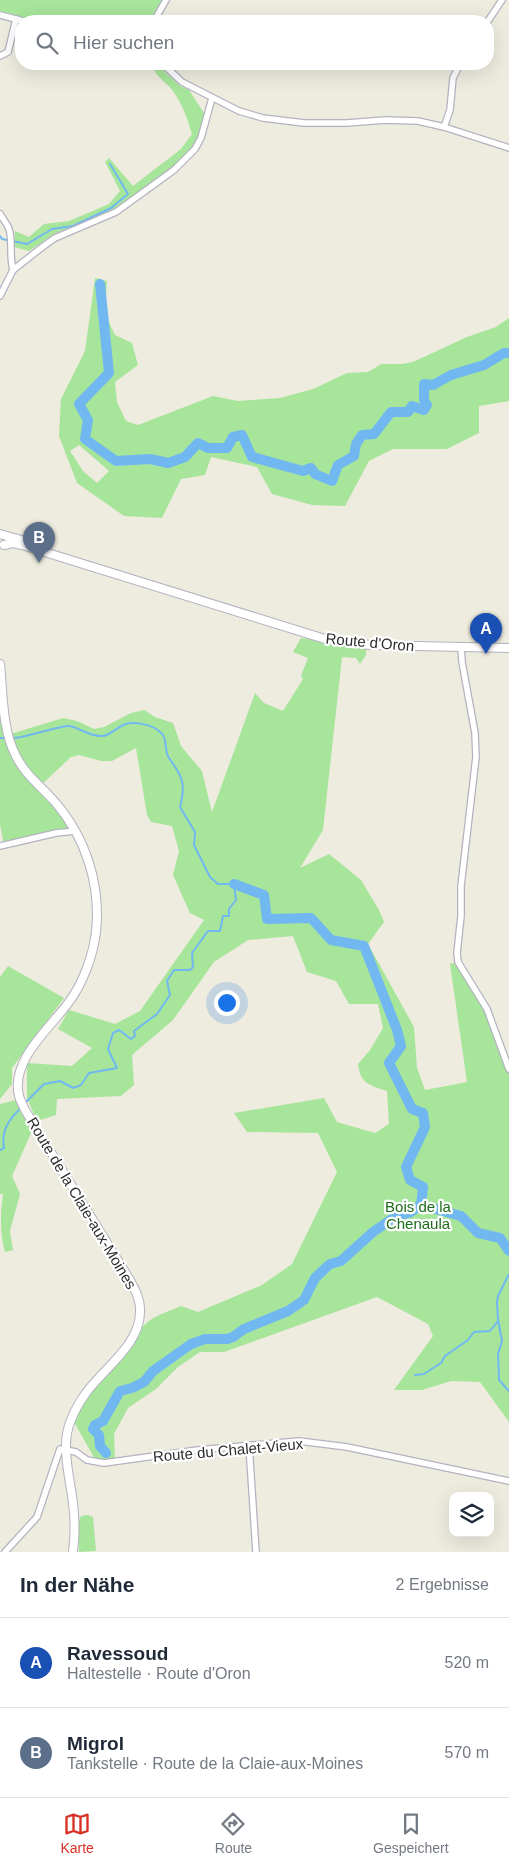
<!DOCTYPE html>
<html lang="de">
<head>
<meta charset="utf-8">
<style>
  :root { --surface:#fff; --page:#f2f2f3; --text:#1f2937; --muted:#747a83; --line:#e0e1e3; --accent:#d93025 }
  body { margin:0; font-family:Arial,sans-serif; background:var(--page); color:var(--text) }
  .controls { position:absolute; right:15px; bottom:15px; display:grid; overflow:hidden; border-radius:10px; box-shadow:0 5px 20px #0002 }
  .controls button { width:45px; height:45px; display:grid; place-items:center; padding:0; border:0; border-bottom:1px solid var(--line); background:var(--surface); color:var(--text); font:25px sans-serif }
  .you { position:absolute; left:226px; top:1002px; width:18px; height:18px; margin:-12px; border:4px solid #fff; border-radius:50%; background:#1a73e8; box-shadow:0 0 0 8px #1a73e833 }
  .badge { display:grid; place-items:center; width:32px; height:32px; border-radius:50%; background:var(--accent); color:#fff; font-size:16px; font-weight:700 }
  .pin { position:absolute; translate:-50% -41px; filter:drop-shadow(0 1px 2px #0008) }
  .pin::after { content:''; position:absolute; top:26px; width:18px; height:15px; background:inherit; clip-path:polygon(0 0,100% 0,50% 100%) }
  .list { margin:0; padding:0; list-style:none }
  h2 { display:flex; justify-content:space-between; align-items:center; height:65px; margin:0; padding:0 20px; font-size:21px }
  h2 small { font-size:16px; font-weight:400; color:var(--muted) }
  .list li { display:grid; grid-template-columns:32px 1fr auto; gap:15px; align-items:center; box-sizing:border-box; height:90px; padding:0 20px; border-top:1px solid var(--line) }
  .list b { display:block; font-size:19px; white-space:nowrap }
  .list p { margin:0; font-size:16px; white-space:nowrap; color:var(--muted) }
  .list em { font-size:16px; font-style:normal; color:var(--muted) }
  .icon { flex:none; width:28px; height:28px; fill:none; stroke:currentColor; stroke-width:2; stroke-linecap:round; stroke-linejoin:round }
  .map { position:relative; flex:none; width:509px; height:1552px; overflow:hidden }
  .search { position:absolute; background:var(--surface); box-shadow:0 5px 20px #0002; left:15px; right:15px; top:15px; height:55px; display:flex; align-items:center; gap:12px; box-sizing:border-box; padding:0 18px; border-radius:20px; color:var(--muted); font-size:19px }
  .sheet { height:245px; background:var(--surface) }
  nav { display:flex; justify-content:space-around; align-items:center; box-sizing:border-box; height:70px; border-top:1px solid var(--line); background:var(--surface); font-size:14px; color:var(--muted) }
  nav a { display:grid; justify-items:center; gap:2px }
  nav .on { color:var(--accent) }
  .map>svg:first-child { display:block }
  .green { fill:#a7e59b; fill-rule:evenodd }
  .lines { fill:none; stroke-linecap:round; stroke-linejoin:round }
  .stream { stroke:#71b8f1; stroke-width:2 }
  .river { stroke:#71b8f1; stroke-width:10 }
  .minor-casing { stroke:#b3b3c0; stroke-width:8 }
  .secondary-casing { stroke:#b3b3c0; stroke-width:10 }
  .minor { stroke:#fff; stroke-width:5.5 }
  .secondary { stroke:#fff; stroke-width:8 }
  .labels { text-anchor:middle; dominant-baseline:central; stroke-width:4.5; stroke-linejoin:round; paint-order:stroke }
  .street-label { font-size:15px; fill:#2d2d2d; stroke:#fff }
  .park-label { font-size:15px; fill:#1c6d1a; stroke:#fff }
</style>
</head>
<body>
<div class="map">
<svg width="509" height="1552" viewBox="0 0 509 1552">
  <rect width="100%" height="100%" fill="#eeebdf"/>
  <g class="green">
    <path d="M0 0H163L152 21H37L0 11Z"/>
    <path d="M151 64H159L166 73 180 86 189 90 204 113 199 136 194 147 173 167 115 209 54 234 29 251 14 247 15 231 29 237 44 224 69 221 109 204 120 191 105 162 109 158 133 186 181 149 192 134C187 118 183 105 173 91 166 82 154 75 151 64Z"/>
    <path d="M95 278 107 281 105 314 115 335 132 343 138 365 115 382 117 402 126 421 138 425 213 396 238 401 280 398 313 389 347 373 368 372 381 364H402L413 362 467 337 496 327 509 318V401L479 406V433L447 449H393L369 461 345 506 312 505 272 494 257 467 211 457 205 475 181 479 162 518 124 516 77 483 59 436 61 399 85 351ZM79 445 109 471 97 483 83 471 70 451Z"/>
    <path d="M301 638 366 647V655L360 664 356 658 342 657 323 830 300 868 329 854 361 880 379 910 384 922 368 944 414 1027 417 1068 425 1090 467 1082 450 964 458 962 487 1009 509 1069V1422L480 1382 451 1381 422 1390H394L433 1336 428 1324 377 1297 224 1352H200L178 1367 156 1389 128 1408 114 1434 115 1459 105 1461 95 1459 74 1422C81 1397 97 1389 112 1370 124 1354 133 1333 149 1321 158 1314 171 1311 181 1306L198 1312 262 1285 292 1264 337 1172 318 1133 247 1132 234 1113 324 1098 337 1122 375 1133 389 1124 387 1091C369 1085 360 1083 358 1064L370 1050 383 1028 378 1004H349L336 981 307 972 293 936 248 940 214 962 173 1020 132 1055 134 1085 121 1096 57 1099 56 1115 37 1121 27 1098V1063L72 1066 92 1048 58 1029 69 1010 115 1024 140 1011 204 920 190 913 173 875 179 851 172 826 151 822 147 815 136 748 112 761H101L79 755 71 757 40 786 75 831 4 846 0 824V719H6L8 732 14 733 63 718 77 721 94 729 104 727 131 713 144 710 155 717 173 723 181 746 202 771 212 812 255 693 264 703 283 711 303 679 301 676 308 658 293 652Z"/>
    <path d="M8 966 64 998 12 1068V1084L0 1099V977Z"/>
    <path d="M16 1100 32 1131 12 1176 20 1194 10 1231 13 1250 5 1252C0 1233 0 1214 3 1194H0V1104Z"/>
    <path d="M88 1515 93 1517 96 1551 79 1552V1520L81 1516Z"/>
  </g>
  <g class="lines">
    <g class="stream">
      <path d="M0 236 2 239 27 244 52 229 73 226 111 208 128 194 110 164"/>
      <path d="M0 738H4"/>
      <path d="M14 738C28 737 61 725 70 726 82 729 90 737 103 736 111 735 118 726 126 724 135 721 152 725 159 731 169 738 163 749 169 758 183 777 186 784 180 807L195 832 194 845 210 877 218 884H234L236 900 229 909V916H223L220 931H208L192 953 193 967 190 970H174L167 981 170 995 157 1014 134 1031 135 1036 131 1039 119 1030 113 1033 108 1049 117 1068 89 1073 81 1085 73 1088 60 1081 44 1084 25 1103"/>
      <path d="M0 1150 4 1148C1 1130 9 1119 22 1107"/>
      <path d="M509 1274 498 1296 497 1302 498 1320 502 1341 498 1354 499 1380 509 1391"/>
      <path d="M415 1375 424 1374 441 1363 445 1356 468 1340 474 1332 490 1331 498 1321"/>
    </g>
    <g class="river">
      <path d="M100 284 109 373 79 404 88 420 85 439 116 461 150 459 168 463 185 457 198 443 208 448H227L233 437 242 435 252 457 303 471 311 468 315 474 332 481 338 465 354 456 356 444 362 435 374 434 391 412H408L412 406 424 410 427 405 424 400V384L433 385 451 375 484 365 504 353H509"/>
      <path d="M234 884 264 895 267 919 311 918 331 940 364 946 397 1030 401 1046 389 1063 412 1109 423 1113 425 1127 406 1167 410 1180 423 1187 421 1205 461 1216 478 1233 500 1238 509 1251"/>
      <path d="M106 1453 100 1446 99 1435 93 1429 95 1425 103 1421 120 1391 132 1388 144 1382 153 1371 191 1344 205 1339H227L233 1337 244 1329 288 1311 304 1300 315 1278 330 1264 341 1261 373 1232 396 1216 409 1213 421 1205"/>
    </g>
    <g class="minor-casing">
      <g id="minor">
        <path d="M0 15 23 21"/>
        <path d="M154 21 166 0"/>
        <path d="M488 21 502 0"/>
        <path d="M0 56 8 52 16 19"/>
        <path d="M163 64 182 82 239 111 263 118 304 123H347L385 120 418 121 444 127 509 148"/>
        <path d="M444 127 450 110 453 78 460 64"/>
        <path d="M0 214C3 219 7 224 9 229 13 241 9 256 13 270"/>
        <path d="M0 296 13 270 41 248 55 238 116 212 174 170 195 149 201 138 212 98"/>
        <path d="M461 647 462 662 475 733 476 757 461 886V916L457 953 458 962 487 1009 509 1069"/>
        <path d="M0 846 56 833 75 831"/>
        <path d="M249 1445 256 1552"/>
        <path d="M5 1552 37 1517 60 1449 76 1452 87 1460 104 1463 198 1450 299 1441 347 1447 509 1481"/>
      </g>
    </g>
    <g class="secondary-casing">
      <g id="secondary">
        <path d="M0 534 46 547"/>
        <path d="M4 545 13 543 22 545 325 639 370 645 509 648"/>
        <path d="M0 664C3 693 2 730 16 756 25 775 42 787 55 802 86 838 101 885 96 932 93 956 83 983 69 1002 51 1027 10 1060 19 1096 20 1100 23 1105 25 1110L128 1277C134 1288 141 1299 140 1312 140 1345 103 1369 86 1393 80 1401 75 1410 71 1420 60 1444 70 1478 73 1503 75 1519 75 1536 73 1552"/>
      </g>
    </g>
    <use href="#minor" class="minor"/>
    <use href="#secondary" class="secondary"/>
  </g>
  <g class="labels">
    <g class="street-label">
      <text transform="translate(370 642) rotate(5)">Route d'Oron</text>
      <text transform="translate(82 1203) rotate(59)">Route de la Claie-aux-Moines</text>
      <text transform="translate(228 1450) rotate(-5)">Route du Chalet-Vieux</text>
    </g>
    <g class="park-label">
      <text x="418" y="1206">Bois de la<tspan x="418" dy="17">Chenaula</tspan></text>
    </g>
  </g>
</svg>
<div class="controls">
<button><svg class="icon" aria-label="layers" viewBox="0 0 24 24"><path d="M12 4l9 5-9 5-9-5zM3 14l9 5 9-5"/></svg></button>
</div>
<div class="you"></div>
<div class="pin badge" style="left:486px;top:654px;background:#1a4fb4">A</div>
<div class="pin badge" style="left:39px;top:563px;background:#5c6f8a">B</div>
<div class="search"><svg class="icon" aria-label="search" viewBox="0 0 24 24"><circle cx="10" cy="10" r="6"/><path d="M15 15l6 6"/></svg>Hier suchen</div>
</div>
<section class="sheet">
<h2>In der Nähe<small>2 Ergebnisse</small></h2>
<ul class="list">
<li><span class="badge" style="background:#1a4fb4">A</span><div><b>Ravessoud</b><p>Haltestelle · Route d'Oron</p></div><em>520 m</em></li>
<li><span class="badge" style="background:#5c6f8a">B</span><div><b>Migrol</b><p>Tankstelle · Route de la Claie-aux-Moines</p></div><em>570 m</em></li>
</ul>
</section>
<nav>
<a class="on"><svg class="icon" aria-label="map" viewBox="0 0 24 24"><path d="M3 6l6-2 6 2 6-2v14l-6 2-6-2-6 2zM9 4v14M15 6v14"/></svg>Karte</a>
<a><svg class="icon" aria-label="directions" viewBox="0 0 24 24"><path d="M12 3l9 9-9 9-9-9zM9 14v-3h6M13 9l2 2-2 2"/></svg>Route</a>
<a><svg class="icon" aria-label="saved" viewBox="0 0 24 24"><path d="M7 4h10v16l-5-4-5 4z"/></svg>Gespeichert</a>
</nav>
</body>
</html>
